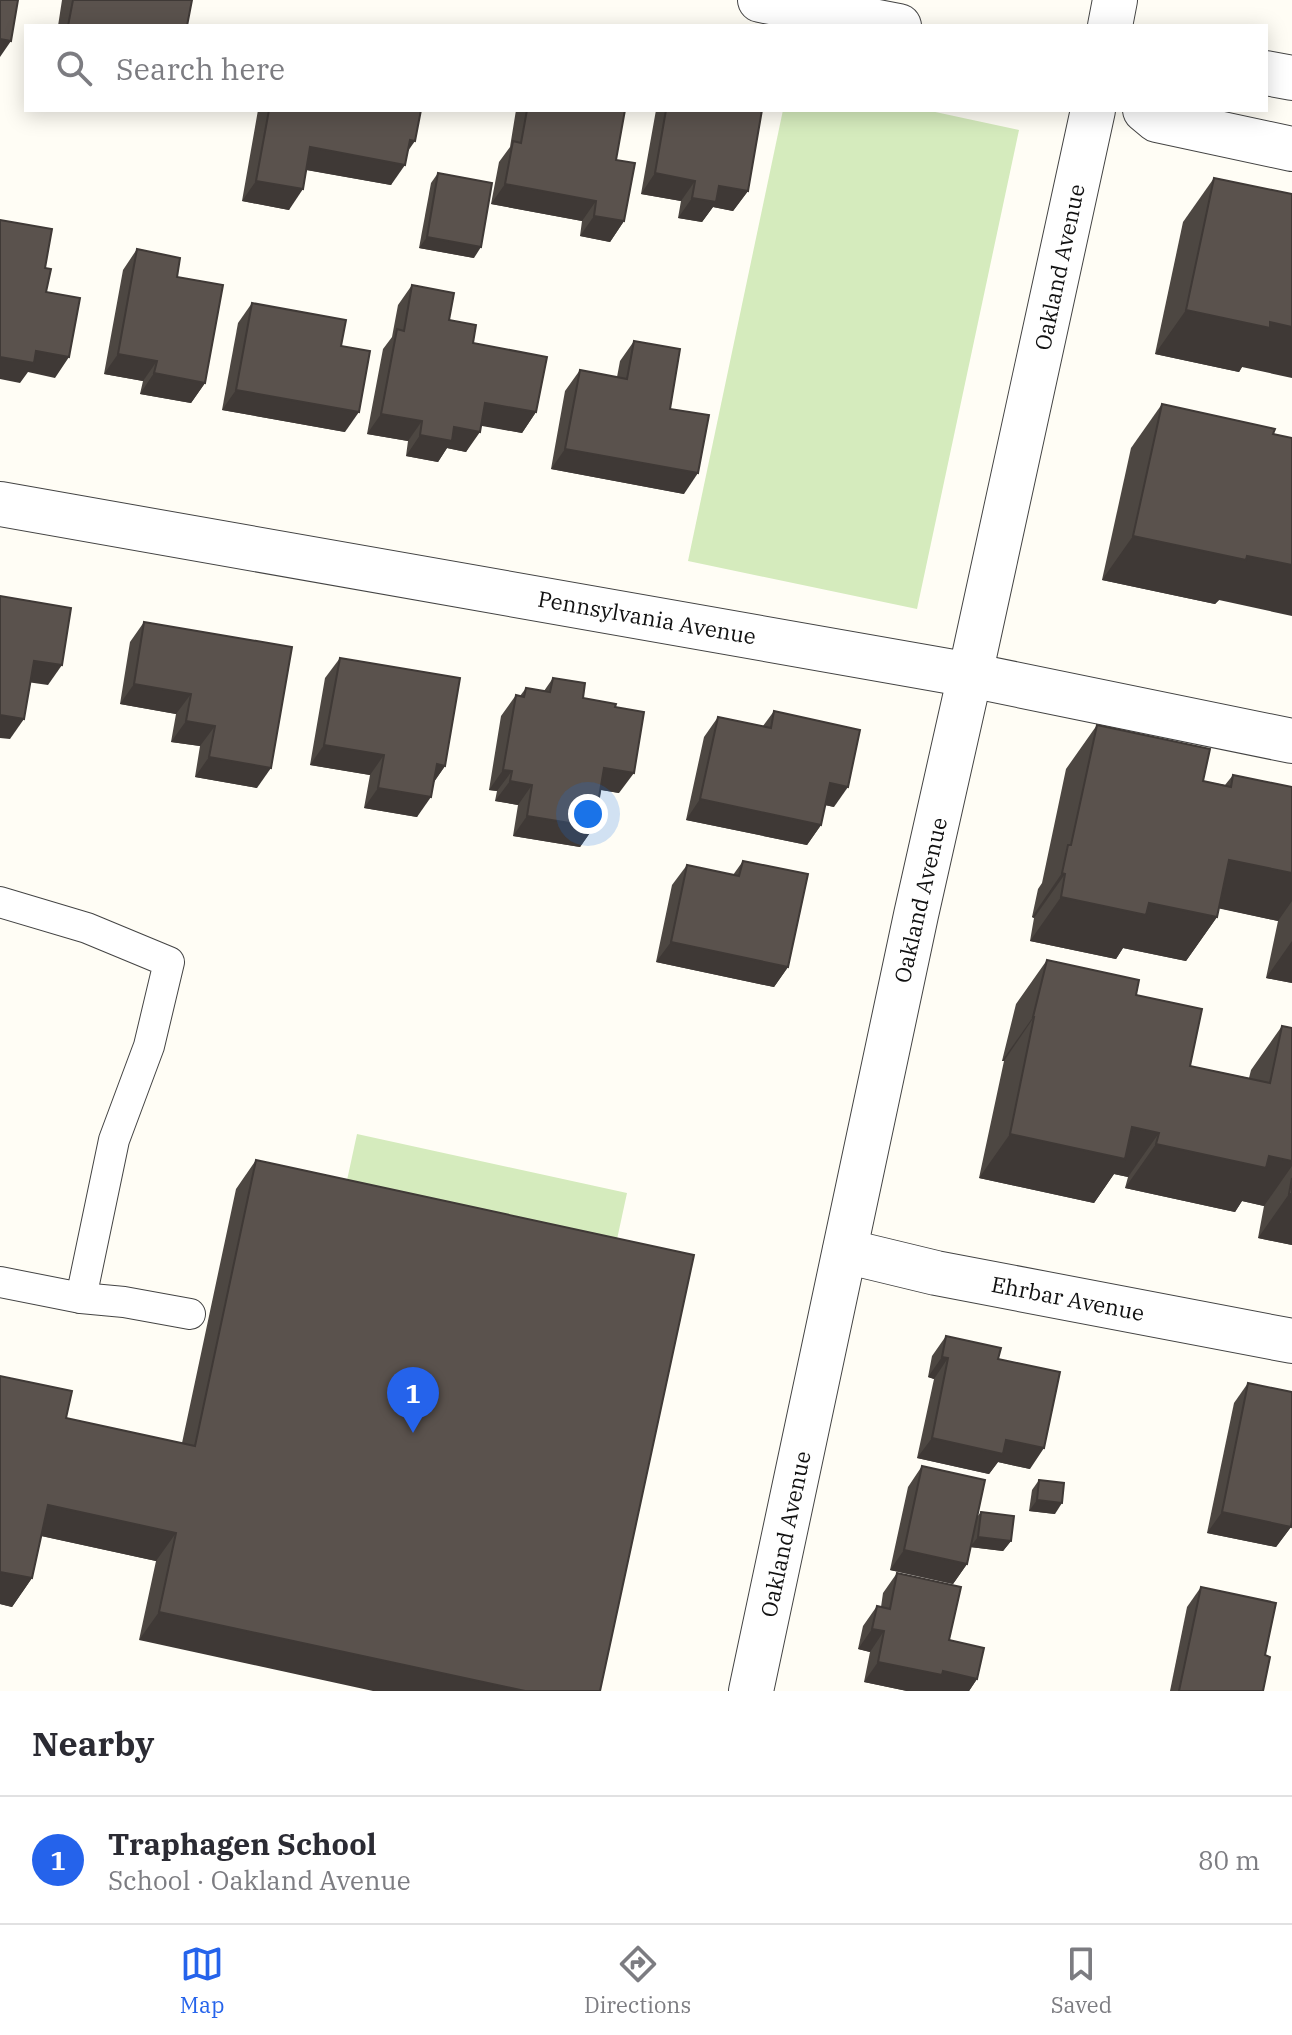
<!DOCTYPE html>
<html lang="en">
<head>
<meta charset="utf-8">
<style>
  :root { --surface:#fff; --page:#f7f7f7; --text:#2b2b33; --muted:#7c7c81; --line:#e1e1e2; --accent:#2563eb }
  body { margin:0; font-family:"IBM Plex Serif",serif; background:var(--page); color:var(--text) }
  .you { position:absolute; left:588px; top:814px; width:28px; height:28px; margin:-20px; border:6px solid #fff; border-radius:50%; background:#1a73e8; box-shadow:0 0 0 12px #1a73e833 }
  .badge { display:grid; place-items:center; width:52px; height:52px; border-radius:50%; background:var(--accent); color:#fff; font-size:26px; font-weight:700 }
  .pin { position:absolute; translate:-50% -66px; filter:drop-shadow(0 2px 4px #0008) }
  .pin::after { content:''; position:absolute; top:42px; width:28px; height:24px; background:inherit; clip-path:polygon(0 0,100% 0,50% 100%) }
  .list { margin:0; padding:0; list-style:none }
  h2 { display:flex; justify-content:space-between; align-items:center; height:104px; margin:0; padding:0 32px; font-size:34px }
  h2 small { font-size:26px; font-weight:400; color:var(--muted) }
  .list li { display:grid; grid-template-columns:52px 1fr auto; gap:24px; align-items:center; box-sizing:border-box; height:128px; padding:0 32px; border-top:2px solid var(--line) }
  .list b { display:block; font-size:30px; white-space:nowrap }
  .list p { margin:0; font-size:26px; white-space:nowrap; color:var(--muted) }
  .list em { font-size:26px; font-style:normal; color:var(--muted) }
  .icon { flex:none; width:44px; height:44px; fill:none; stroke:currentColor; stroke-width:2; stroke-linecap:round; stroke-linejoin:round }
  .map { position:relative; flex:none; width:1292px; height:1691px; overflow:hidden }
  .search { position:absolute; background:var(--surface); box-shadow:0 4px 20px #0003; left:24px; right:24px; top:24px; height:88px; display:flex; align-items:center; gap:20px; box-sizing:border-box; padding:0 28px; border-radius:0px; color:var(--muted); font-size:30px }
  .sheet { height:232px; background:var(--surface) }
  nav { display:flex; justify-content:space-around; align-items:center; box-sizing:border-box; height:112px; border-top:2px solid var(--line); background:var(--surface); font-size:22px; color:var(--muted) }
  nav a { display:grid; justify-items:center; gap:4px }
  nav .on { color:var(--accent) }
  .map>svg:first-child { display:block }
  .green { fill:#d5ebbd }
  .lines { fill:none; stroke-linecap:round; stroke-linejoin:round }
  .service-casing { stroke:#444; stroke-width:32 }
  .minor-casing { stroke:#444; stroke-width:46 }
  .tertiary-casing { stroke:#444; stroke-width:46 }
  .service { stroke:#fff; stroke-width:30 }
  .minor { stroke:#fff; stroke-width:44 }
  .tertiary { stroke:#fff; stroke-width:44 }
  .wall { fill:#4d4742 }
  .shaded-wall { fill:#3f3936 }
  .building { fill:#5a524d; stroke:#3f3936; stroke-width:2 }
  .labels { text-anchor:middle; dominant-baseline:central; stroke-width:8; stroke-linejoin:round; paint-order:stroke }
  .street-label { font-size:22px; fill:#111; stroke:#fff }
</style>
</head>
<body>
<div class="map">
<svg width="1292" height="1691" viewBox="0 0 1292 1691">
  <rect width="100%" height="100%" fill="#fffdf5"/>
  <g class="green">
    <path d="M783 110H926L1019 130 917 609 688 561Z"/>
    <path d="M357 1134 627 1193 611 1267 341 1208Z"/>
  </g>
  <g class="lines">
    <g class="service-casing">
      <g id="service">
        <path d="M0 902 87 928 169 962 149 1046 114 1140 81 1298 0 1282"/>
        <path d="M81 1298 124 1302 190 1314"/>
      </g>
    </g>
    <g class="minor-casing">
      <g id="minor">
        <path d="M1110 26 1115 0"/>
        <path d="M0 504 970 675 1292 741"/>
        <path d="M845 1251 936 1273 1292 1341"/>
        <path d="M751 1691 916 915 970 675 1093 110"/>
      </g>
    </g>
    <g class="tertiary-casing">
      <g id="tertiary">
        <path d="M760 0 899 26"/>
        <path d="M1266 73 1292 78"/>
        <path d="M1145 110 1157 120 1292 149"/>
      </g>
    </g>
    <use href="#service" class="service"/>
    <use href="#minor" class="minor"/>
    <use href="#tertiary" class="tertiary"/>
  </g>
  <g class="wall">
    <path d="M62 0H192L187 26H58Z"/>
    <path d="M258 110H421L407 152 391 185 306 170 289 210 242 201Z"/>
    <path d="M516 110H625L616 160 624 221 610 242 580 236 582 221 491 204 499 162 510 147Z"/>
    <path d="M656 110H762L748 191 733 211 713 207 702 222 678 218 681 201 641 194Z"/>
    <path d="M438 173 474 258 419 248 431 183Z"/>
    <path d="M1214 178 1242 367 1239 372 1155 354 1183 222Z"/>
    <path d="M137 249 177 277 205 383 191 403 140 394 143 381 104 374 123 270Z"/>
    <path d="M412 285 473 343 536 412 522 433 481 425 466 452 447 448 438 462 406 456 408 441 367 434 383 349 392 337 398 305Z"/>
    <path d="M252 303 341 346 345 432 222 410 238 323Z"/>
    <path d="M634 341 670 409 684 494 551 469 565 391 580 370 617 377 620 361Z"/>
    <path d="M1162 404 1219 600 1215 604 1102 580 1131 448Z"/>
    <path d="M144 622 257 788 195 777 200 746 171 742 176 714 120 704 130 642Z"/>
    <path d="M340 658 445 766 434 782 417 817 364 808 370 775 310 765 325 678Z"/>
    <path d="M553 678 583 698 615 707 619 793 601 790 594 827 580 847 513 836 518 805 495 801 497 791 489 790 501 716 516 695 520 696 526 688 544 691Z"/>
    <path d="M774 711 834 807 825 805 821 825 807 845 686 820 704 737 718 717 763 726Z"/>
    <path d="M1097 725 1203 781 1225 785 1233 775 1292 787V983L1266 978 1278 921 1219 908 1217 917 1186 961 1123 948 1116 959 1030 941 1034 918 1032 917 1038 889 1042 883 1066 769Z"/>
    <path d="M743 861 788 967 774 987 656 962 672 885 687 865 733 875Z"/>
    <path d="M1047 960 1136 995 1190 1066 1249 1078 1251 1070 1282 1026 1292 1028V1245L1258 1238 1264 1206 1242 1201 1235 1212 1125 1188 1128 1177 1114 1174 1094 1203 979 1178 1004 1061H1002L1016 1004Z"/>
    <path d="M256 1160 694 1255 139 1640 156 1561 41 1536 32 1578 12 1607 0 1604V1376L66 1418 182 1443 236 1189Z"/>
    <path d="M946 1336 998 1359 1030 1469 998 1462 989 1474 917 1458 934 1379 928 1377 932 1356Z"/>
    <path d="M1248 1383 1291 1527 1276 1547 1207 1533 1234 1403Z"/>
    <path d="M922 1466 976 1518 981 1512 1011 1541 1003 1551 970 1547 967 1564 953 1584 890 1570 908 1487Z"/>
    <path d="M1039 1480 1055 1514 1029 1511 1032 1490Z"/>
    <path d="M897 1573 977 1679 969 1691H907L864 1682 870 1652 858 1649 863 1626 877 1606 881 1607 883 1593Z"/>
    <path d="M1201 1587 1265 1655 1263 1691H1170L1187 1607Z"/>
  </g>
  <g class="shaded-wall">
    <path d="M0 39 11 41 0 57Z"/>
    <path d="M410 140 415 141 401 161Z"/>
    <path d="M310 147 405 165 391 185 296 168Z"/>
    <path d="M655 173 695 181 681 201 641 194Z"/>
    <path d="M256 181 303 189 289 210 242 201Z"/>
    <path d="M505 184 596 201 582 221 491 204Z"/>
    <path d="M719 186 748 191 733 211 713 207 702 222 678 218 692 198Z"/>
    <path d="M594 216 624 221 610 242 580 236Z"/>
    <path d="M427 237 481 247 474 258 419 248Z"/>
    <path d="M1186 310 1270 322 1292 327V378L1242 367 1239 372 1155 354Z"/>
    <path d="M36 351 69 357 55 378 28 372 20 383 0 379V357Z"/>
    <path d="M118 354 157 361 143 381 104 374Z"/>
    <path d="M154 373 205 383 191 403 140 394Z"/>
    <path d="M236 390 359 412 345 432 222 410Z"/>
    <path d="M485 403 536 412 522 433 471 424Z"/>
    <path d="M381 414 422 421 408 441 367 434Z"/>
    <path d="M454 427 480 432 466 452 447 448 438 462 406 456 420 435Z"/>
    <path d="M565 449 698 473 684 494 551 469Z"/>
    <path d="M1133 536 1247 556 1292 565V616L1219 600 1215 604 1102 580Z"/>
    <path d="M34 661 62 665 48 685 20 681Z"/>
    <path d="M134 684 191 694 176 714 120 704Z"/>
    <path d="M0 715 24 719 10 739 0 738Z"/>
    <path d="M186 721 215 726 200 746 171 742Z"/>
    <path d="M324 745 384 755 370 775 310 765Z"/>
    <path d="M209 757 271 768 257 788 195 777Z"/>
    <path d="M437 764 445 766 431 786Z"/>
    <path d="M604 768 634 773 619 793 590 788Z"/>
    <path d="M503 770 512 771 497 791 489 790Z"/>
    <path d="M510 781 532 785 518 805 495 801Z"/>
    <path d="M830 783 848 787 834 807 816 803Z"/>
    <path d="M378 788 431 797 417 817 364 808Z"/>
    <path d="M700 799 821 825 807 845 686 820Z"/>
    <path d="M527 816 594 827 580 847 513 836Z"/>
    <path d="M1229 860 1292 873V901L1278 921 1198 904Z"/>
    <path d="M1062 873 1065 874 1034 918 1032 917Z"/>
    <path d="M1061 897 1149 903 1217 917 1186 961 1123 948 1116 959 1030 941Z"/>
    <path d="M1292 941V983L1266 978Z"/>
    <path d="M671 942 788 967 774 987 656 962Z"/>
    <path d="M1033 1017H1034L1004 1061H1002Z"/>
    <path d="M1132 1127 1159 1133 1128 1177 1114 1174 1094 1203 979 1178 1010 1134Z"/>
    <path d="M1156 1144 1269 1156 1292 1161V1166L1264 1206 1242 1201 1235 1212 1125 1188Z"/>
    <path d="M1289 1194H1292V1245L1258 1238Z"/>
    <path d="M942 1357 948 1358 934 1379 928 1377Z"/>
    <path d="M932 1438 1006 1440 1044 1448 1030 1469 998 1462 989 1474 917 1458Z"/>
    <path d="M1037 1500 1062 1503 1055 1514 1029 1511Z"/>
    <path d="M48 1505 176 1533 156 1561 28 1533Z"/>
    <path d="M1222 1512 1291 1527 1276 1547 1207 1533Z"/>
    <path d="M978 1537 1011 1541 1003 1551 970 1547Z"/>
    <path d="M904 1550 967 1564 953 1584 890 1570Z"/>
    <path d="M0 1572 32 1578 12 1607 0 1604Z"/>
    <path d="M159 1612 525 1691H373L139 1640Z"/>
    <path d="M872 1629 884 1631 870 1652 858 1649Z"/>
    <path d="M878 1662 943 1671 977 1679 969 1691H907L864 1682Z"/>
  </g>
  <g class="building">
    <path d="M0 0H18L11 41 0 39Z"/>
    <path d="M73 0H192L187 26H68Z"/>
    <path d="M269 110H421L415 141 410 140 405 165 310 147 303 189 256 181Z"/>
    <path d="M527 110H625L616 160 635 163 624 221 594 216 596 201 505 184 513 141 521 143Z"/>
    <path d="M666 110H762L748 191 719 186 716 202 692 198 695 181 655 173Z"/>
    <path d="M438 173 492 183 481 247 427 237Z"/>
    <path d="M1214 178 1292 194V327L1270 322V328L1186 310Z"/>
    <path d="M0 220 52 229 45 268 51 269 46 292 80 298 69 357 36 351 34 363 0 357Z"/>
    <path d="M137 249 180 258 177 277 223 285 205 383 154 373 157 361 118 354Z"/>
    <path d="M412 285 454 293 449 320 476 325 473 343 547 357 536 412 485 403 480 432 454 427 452 441 420 435 422 421 381 414 397 329 404 331Z"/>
    <path d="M252 303 346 320 341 346 370 351 359 412 236 390Z"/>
    <path d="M634 341 680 349 670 409 709 415 698 473 565 449 580 370 627 379Z"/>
    <path d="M1162 404 1275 429 1273 434 1292 438V565L1247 556 1246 560 1133 536Z"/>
    <path d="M0 596 71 608 62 665 34 661 24 719 0 715Z"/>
    <path d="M144 622 292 647 271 768 209 757 215 726 186 721 191 694 134 684Z"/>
    <path d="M340 658 460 678 445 766 437 764 431 797 378 788 384 755 324 745Z"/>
    <path d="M553 678 585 683 583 698 616 704 615 707 644 712 634 773 604 768 594 827 527 816 532 785 510 781 512 771 503 770 516 695 524 697 526 688 550 692Z"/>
    <path d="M774 711 860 730 848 787 830 783 821 825 700 799 718 717 771 728Z"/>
    <path d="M1097 725 1210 749 1203 781 1231 787 1233 775 1292 787V873L1229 860 1217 917 1149 903 1146 915 1061 897 1065 874 1062 873 1068 845H1071Z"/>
    <path d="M743 861 808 874 788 967 671 942 687 865 739 876Z"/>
    <path d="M1047 960 1139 980 1136 995 1202 1009 1190 1066 1270 1083 1282 1026 1292 1028V1161L1269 1156 1266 1168 1156 1144 1159 1133 1132 1127 1125 1159 1010 1134 1034 1017H1033Z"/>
    <path d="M256 1160 694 1255 600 1691H525L159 1612 176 1533 48 1505 32 1578 0 1572V1376L72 1391 66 1418 195 1446Z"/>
    <path d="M1292 1178V1194H1289Z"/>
    <path d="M946 1336 1001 1348 998 1359 1060 1372 1044 1448 1006 1440 1003 1454 932 1438 948 1358 942 1357Z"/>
    <path d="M1248 1383 1292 1392V1520L1291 1527 1222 1512Z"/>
    <path d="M922 1466 985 1480 967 1564 904 1550Z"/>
    <path d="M1039 1480 1064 1483 1062 1503 1037 1500Z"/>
    <path d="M981 1512 1014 1516 1011 1541 978 1537Z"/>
    <path d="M897 1573 961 1587 949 1640 984 1648 977 1679 943 1671 942 1675 878 1662 884 1631 872 1629 877 1606 890 1609Z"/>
    <path d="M1201 1587 1276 1603 1265 1655 1270 1657 1263 1691H1179Z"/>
  </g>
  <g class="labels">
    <g class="street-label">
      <text transform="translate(1059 267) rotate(-78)">Oakland Avenue</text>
      <text transform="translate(647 617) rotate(10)">Pennsylvania Avenue</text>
      <text transform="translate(920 900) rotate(-77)">Oakland Avenue</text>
      <text transform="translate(1068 1298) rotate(11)">Ehrbar Avenue</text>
      <text transform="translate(785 1534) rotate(-78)">Oakland Avenue</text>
    </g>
  </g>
</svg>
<div class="you"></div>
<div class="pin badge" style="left:413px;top:1433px">1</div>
<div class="search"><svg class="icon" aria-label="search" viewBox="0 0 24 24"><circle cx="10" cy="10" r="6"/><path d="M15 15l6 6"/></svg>Search here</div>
</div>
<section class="sheet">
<h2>Nearby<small></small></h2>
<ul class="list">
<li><span class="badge">1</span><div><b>Traphagen School</b><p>School · Oakland Avenue</p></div><em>80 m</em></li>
</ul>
</section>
<nav>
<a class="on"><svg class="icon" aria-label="map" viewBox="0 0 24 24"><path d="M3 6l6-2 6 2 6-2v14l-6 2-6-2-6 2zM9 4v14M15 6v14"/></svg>Map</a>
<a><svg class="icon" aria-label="directions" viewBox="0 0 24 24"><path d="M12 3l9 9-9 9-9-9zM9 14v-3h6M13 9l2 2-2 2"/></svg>Directions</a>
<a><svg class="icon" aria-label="saved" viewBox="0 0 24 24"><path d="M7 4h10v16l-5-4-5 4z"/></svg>Saved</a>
</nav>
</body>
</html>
